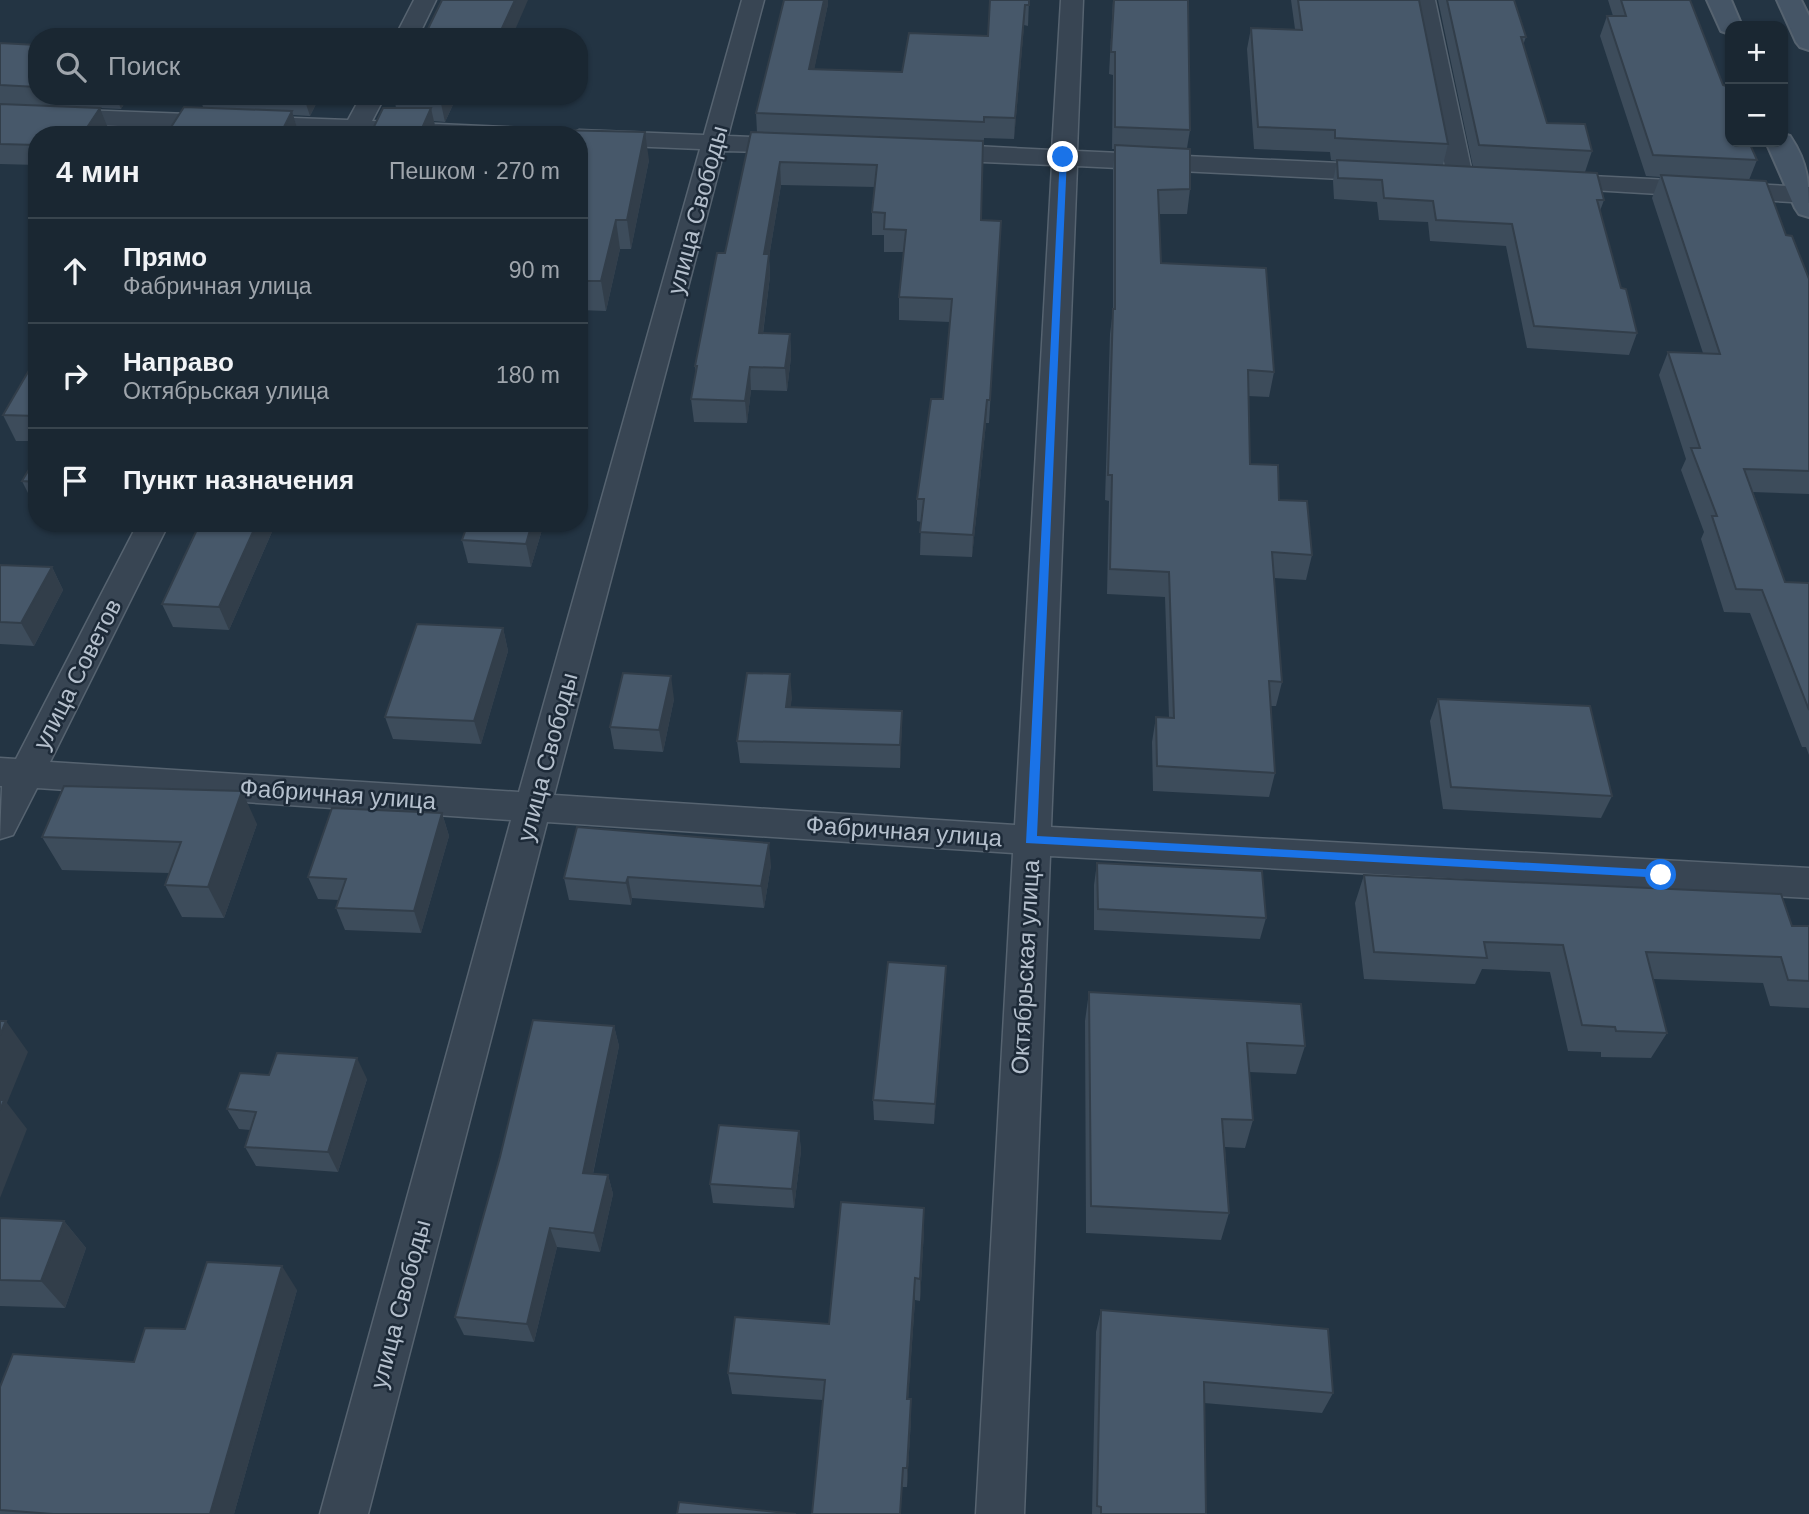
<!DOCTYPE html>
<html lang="ru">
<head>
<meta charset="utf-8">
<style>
  :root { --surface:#1a2732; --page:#27333e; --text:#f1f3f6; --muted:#9fa5ac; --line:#38444d }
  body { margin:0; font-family:Helvetica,sans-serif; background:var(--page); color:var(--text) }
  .controls { position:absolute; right:21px; top:21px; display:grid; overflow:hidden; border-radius:14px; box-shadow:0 2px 5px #0004 }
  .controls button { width:63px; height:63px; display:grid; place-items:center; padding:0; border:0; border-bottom:2px solid var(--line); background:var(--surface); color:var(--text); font:35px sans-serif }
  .stop { position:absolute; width:21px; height:21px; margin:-16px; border:5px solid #1a73e8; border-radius:50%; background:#fff }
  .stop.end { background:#1a73e8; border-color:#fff; box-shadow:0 2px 7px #0008 }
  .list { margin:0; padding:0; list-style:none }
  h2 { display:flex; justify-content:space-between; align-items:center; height:91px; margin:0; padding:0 28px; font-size:30px }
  h2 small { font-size:23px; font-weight:400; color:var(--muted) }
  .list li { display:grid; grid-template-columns:46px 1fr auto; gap:21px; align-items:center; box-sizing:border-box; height:105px; padding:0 28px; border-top:2px solid var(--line) }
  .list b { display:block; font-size:26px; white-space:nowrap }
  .list p { margin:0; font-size:23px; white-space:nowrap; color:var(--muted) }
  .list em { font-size:23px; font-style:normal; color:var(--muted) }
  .icon { flex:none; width:38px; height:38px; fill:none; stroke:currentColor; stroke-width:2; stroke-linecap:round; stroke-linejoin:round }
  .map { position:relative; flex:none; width:1809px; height:1514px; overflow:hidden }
  .search { position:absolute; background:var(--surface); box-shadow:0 2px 5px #0004; left:28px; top:28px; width:560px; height:77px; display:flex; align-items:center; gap:18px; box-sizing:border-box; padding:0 24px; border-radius:28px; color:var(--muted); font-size:26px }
  .panel { position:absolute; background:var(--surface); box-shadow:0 2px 5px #0004; left:28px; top:126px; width:560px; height:406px; border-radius:28px }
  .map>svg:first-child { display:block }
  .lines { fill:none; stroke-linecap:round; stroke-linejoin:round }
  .street-casing { stroke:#566370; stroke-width:3 }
  .secondary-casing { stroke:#566370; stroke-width:4 }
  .street { fill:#384553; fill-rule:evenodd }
  .secondary { fill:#455566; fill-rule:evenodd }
  .wall { fill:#3d4c5b }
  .shaded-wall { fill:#323e4a }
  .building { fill:#47586a; stroke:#323e4a; stroke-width:2 }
  .route { fill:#1a73e8 }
  .labels { text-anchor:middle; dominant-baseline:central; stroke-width:5; stroke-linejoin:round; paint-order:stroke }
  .street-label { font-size:24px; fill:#b5c0cd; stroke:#1d2a38 }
</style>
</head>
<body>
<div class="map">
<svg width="1809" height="1514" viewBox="0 0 1809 1514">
  <rect width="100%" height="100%" fill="#233443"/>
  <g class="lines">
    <g class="street-casing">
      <g id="street">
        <path d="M414 0H436L418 37H395Z"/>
        <path d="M742 0H764L728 136 796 139 805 141 808 146 805 151 796 153 724 151 554 795 1015 825 1052 165 936 160 927 157 923 152 927 147 936 144 1052 150 1061 0H1083L1077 151 1383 165 1392 168 1396 173 1392 178 1383 181 1077 166 1051 827 1809 868V898L1050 856 1024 1514H976L1013 853 547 822 368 1514H320L511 820 37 788 13 835 0 839 2 786H0V758L16 759 138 523H169L50 762 519 792 700 149 579 144V135H568L579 130 704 135Z"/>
        <path d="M1413 0H1435L1473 177 1469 182 1460 185 1451 182 1447 177Z"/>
        <path d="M361 96H385L372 121 527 128 536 130 539 135H335L0 121V107L348 120Z"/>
        <path d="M1551 174 1809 187V203L1542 187 1538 182 1542 177Z"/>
      </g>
    </g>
    <g class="secondary-casing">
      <g id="secondary">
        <path d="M1707 0H1731L1742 26H1730V34L1721 31Z"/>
        <path d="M1777 0H1801L1809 16V50L1800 47 1796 42Z"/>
        <path d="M1783 134 1790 136C1809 164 1809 184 1809 217L1799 214 1795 208 1766 142H1783Z"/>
      </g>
    </g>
    <use href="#street" class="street"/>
    <use href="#secondary" class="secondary"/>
  </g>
  <g class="wall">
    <path d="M784 0H828V4L814 69 902 72 988 36 1029 0 1028 26 1024 25 1014 139 984 138 981 220 1001 221 989 423H986L972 557 920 555 921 522 917 521V499L943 399 950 322 899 320V297L904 252H884V235H872V212L875 187 781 185 769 257 770 276 763 334H790L791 357 787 391 751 390 747 423 694 422 691 399 696 374 695 366 757 132 756 113Z"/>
    <path d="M1113 0H1188L1190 130 1187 148 1190 189 1187 214H1159L1161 263 1274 372 1269 397 1248 396 1250 464 1279 500 1312 555 1306 580 1274 578 1282 682 1276 706H1271L1275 773 1269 797 1153 791 1152 742 1156 717 1169 718 1165 597 1107 594 1109 501 1105 500 1110 334 1113 310V169L1115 149H1112L1113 75 1109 74Z"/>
    <path d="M1291 0H1419L1448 144 1443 165 1473 167 1438 0H1514L1526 37 1523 45 1547 123 1592 151 1585 172 1604 200 1600 211 1621 288 1637 333 1629 355 1527 348 1506 246 1430 241 1428 222 1379 220 1377 202 1334 199 1333 181 1337 161 1331 160 1330 152 1254 149 1247 49 1251 28 1295 29Z"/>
    <path d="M1608 0H1690L1723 85 1757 160 1749 180 1786 235 1809 279V494L1753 492 1785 582 1809 583V755L1806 747H1802L1750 613 1724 612 1701 539 1704 532 1681 470 1686 459 1659 375 1668 352 1703 353 1652 198 1660 177 1646 176 1600 36 1607 16H1613Z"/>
    <path d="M0 43 37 45V96H129L121 109 100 108 108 128 103 135H37V165L0 164Z"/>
    <path d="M199 96H320L310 116 293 115 299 135H166L203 107Z"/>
    <path d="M394 96H457L445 122 434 121 435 126 370 135 396 108Z"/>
    <path d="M579 135 649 160 631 249H620L606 311 579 310Z"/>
    <path d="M37 360V441H16L3 415Z"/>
    <path d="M37 456V507H35L22 481Z"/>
    <path d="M200 523H274L275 525 229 630 173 627 162 604Z"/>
    <path d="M468 523H544L531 567 468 563 462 540Z"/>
    <path d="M0 565 52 567 63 590 34 646 0 644Z"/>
    <path d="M503 628 508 651 481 744 393 739 385 717Z"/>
    <path d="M792 697 790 707 902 711 900 768 740 763 737 741Z"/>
    <path d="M674 699 663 752 614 749 610 727Z"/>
    <path d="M1438 699 1612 796 1601 818 1443 809 1430 721Z"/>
    <path d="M442 813 449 836 421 933 345 930 336 908 339 900 318 899 308 877Z"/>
    <path d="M257 824 224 918 182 917 165 885 169 873 62 870 42 837Z"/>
    <path d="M1097 863 1266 918 1260 939 1094 930V885Z"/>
    <path d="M771 865 764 908 632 898 631 905 569 900 564 878Z"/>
    <path d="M1364 875 1792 926H1809V1008L1770 1006 1763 983 1653 979 1667 1033 1651 1058 1601 1057V1052L1568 1051 1550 972 1482 969 1475 984 1364 979 1355 903Z"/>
    <path d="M945 987 934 1124 874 1120 873 1100Z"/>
    <path d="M1089 992 1305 1046 1296 1074 1249 1072 1253 1120 1245 1148 1225 1147 1229 1213 1221 1240 1086 1233 1085 1021Z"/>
    <path d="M614 1026 619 1046 593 1174 608 1175 613 1194 600 1252 557 1247 534 1342 464 1335 455 1317Z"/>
    <path d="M269 1075 367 1079 338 1172 256 1166 245 1147 250 1130 239 1129 227 1109Z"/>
    <path d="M799 1131 801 1151 794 1208 713 1203 710 1184Z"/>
    <path d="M0 1218 64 1221 86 1248 65 1308 0 1306Z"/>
    <path d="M924 1230 920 1301 915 1300 908 1399 911 1419 907 1487H903L823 1400 732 1394 728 1373 829 1324Z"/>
    <path d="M297 1290 234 1514H0V1387L134 1362 185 1329Z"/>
    <path d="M1101 1310 1333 1393 1322 1413 1204 1403 1206 1514H1092L1096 1332Z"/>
  </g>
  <g class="shaded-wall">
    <path d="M515 0H528L512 37H498Z"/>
    <path d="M824 0H828V4L810 90 809 69Z"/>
    <path d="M1025 5 1024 25 1014 139 1015 118Z"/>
    <path d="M116 96H129L121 109Z"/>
    <path d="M305 96H320L310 116 304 98Z"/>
    <path d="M442 96H457L445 122 440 99Z"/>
    <path d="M100 108 108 128 103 135H82Z"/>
    <path d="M431 108 437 135 423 126Z"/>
    <path d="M292 111 299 135H280Z"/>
    <path d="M467 127 469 135H464Z"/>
    <path d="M645 132 649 160 631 249 627 220Z"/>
    <path d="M780 162 781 185 769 257 770 276 760 356 759 333 764 254Z"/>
    <path d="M616 220 620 249 606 311 601 281Z"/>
    <path d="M790 334 791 357 787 391 785 368Z"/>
    <path d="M750 367 751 390 747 423 745 401Z"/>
    <path d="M987 400 986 423 972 557 973 535Z"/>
    <path d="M257 523H274L275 525 229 630 219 607Z"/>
    <path d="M532 523H544L531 567 526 544Z"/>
    <path d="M52 567 63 590 34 646 21 623Z"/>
    <path d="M503 628 508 651 481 744 474 721Z"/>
    <path d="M790 674 792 697 788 730 786 707Z"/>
    <path d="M671 676 674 699 663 752 659 730Z"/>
    <path d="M902 711V733L900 768V745Z"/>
    <path d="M242 791 257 824 224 918 208 887Z"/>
    <path d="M442 813 449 836 421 933 414 911Z"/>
    <path d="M769 843 771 865 764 908 761 886Z"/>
    <path d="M628 877 632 898 631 905 626 883Z"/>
    <path d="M946 966 945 987 934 1124 935 1104Z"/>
    <path d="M6 1021 28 1052 7 1103 27 1129 0 1198V1035Z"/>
    <path d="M614 1026 619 1046 589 1192 583 1173Z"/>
    <path d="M357 1058 367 1079 338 1172 328 1152Z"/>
    <path d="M799 1131 801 1151 794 1208 792 1189Z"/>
    <path d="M608 1175 613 1194 600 1252 594 1233Z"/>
    <path d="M924 1208V1230L920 1301V1279Z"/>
    <path d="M64 1221 86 1248 65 1308 41 1281Z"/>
    <path d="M550 1228 557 1247 534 1342 527 1324Z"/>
    <path d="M282 1266 297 1290 234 1514H210Z"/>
    <path d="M915 1278V1300L907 1419V1399Z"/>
    <path d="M911 1399V1419L907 1487V1468Z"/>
  </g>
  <g class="building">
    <path d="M442 0H515L498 37H424Z"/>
    <path d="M784 0H824L809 69 902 72 909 33 988 36 990 0H1029V5H1025L1015 118 984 117V122L756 113Z"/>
    <path d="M1114 0H1188L1190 130 1115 127V52H1111Z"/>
    <path d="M1298 0H1419L1448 144 1335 138V130L1258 127 1251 28 1302 30Z"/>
    <path d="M1447 0H1514L1526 37H1521L1547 123 1585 124 1592 151 1479 145Z"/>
    <path d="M1621 0H1690L1723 85 1726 86 1730 95V142H1749L1757 160 1653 155 1607 16H1626Z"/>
    <path d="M0 43 37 45V87L0 85Z"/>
    <path d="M267 96H305L304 98Z"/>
    <path d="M394 96H442L440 99 393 97Z"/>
    <path d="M0 104 100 108 82 135H37V145L0 144Z"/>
    <path d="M184 107 292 111 280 135H166Z"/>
    <path d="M383 108H431L423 126 467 127 464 135H370Z"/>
    <path d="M555 130 645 132 627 220H616L601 281H579V135H554Z"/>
    <path d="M751 132 983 141 981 220 1001 221 990 400H987L973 535 920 532 924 499H917L931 399H943L952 299 899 297 906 230 884 229 885 213 872 212 877 165 780 162 764 254H769L759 333 790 334 785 368 750 367 745 401 691 399 697 366H695L717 253H725Z"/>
    <path d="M1115 145 1190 149V189L1158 190 1161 263 1266 268 1274 372 1248 370 1250 464 1278 465 1279 500 1307 501 1312 555 1272 552 1282 682 1269 681 1275 773 1157 766 1156 717 1174 718 1169 572 1110 569 1112 475H1108L1113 309H1115Z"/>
    <path d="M1337 160 1597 173 1604 200H1597L1621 288 1626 289 1637 333 1534 326 1512 224 1436 220 1433 201 1384 198 1382 180 1338 178Z"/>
    <path d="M1661 175 1766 181 1786 235 1792 236 1809 279V471L1744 469 1785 582 1809 583V710L1762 590 1736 589 1712 516H1717L1691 448H1700L1668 352 1720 354Z"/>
    <path d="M35 360H37V416L3 415Z"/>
    <path d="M37 456V482L22 481Z"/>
    <path d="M200 523H257L219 607 162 604Z"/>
    <path d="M468 523H532L526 544 462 540Z"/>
    <path d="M0 565 52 567 21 623 0 622Z"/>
    <path d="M417 624 503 628 474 721 385 717Z"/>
    <path d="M623 673 671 676 659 730 610 727Z"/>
    <path d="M747 673 790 674 786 707 902 711 900 745 737 741Z"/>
    <path d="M1438 699 1590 706 1612 796 1451 787Z"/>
    <path d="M64 786 242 791 208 887 165 885 181 842 42 837Z"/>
    <path d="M332 808 442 813 414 911 336 908 346 879 308 877Z"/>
    <path d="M577 827 769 843 761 886 628 877 626 883 564 878Z"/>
    <path d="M1097 863 1262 871 1266 918 1098 909Z"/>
    <path d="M1364 875 1781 894 1792 926H1809V981L1788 980 1781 957 1646 952 1667 1033 1616 1031 1615 1027 1582 1025 1563 945 1484 942 1487 958 1374 952Z"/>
    <path d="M888 962 946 966 935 1104 873 1100Z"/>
    <path d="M1089 992 1301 1004 1305 1046 1247 1043 1253 1120 1222 1119 1229 1213 1091 1206Z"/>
    <path d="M533 1020 614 1026 583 1173 608 1175 594 1233 550 1228 527 1324 455 1317 500 1157Z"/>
    <path d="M0 1021H6L0 1035Z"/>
    <path d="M277 1053 357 1058 328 1152 245 1147 256 1112 227 1109 240 1073 269 1075Z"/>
    <path d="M0 1100H4L0 1110Z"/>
    <path d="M719 1125 799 1131 792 1189 710 1184Z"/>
    <path d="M841 1202 924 1208 920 1279 915 1278 907 1399H911L907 1468H903L900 1514H812L825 1380 728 1373 735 1317 829 1324Z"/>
    <path d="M0 1218 64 1221 41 1281 0 1280Z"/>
    <path d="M207 1262 282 1266 210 1514H53L0 1510V1387L13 1354 134 1362 145 1328 185 1329Z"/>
    <path d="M1101 1310 1328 1329 1333 1393 1204 1382 1206 1514H1101V1507L1097 1506Z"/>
    <path d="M679 1502 796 1514H677Z"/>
  </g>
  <path class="route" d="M1060 155 1067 157 1037 836 1661 870 1665 871V878L1026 843Z"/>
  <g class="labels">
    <g class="street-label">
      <text transform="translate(697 210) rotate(-75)">улица Свободы</text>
      <text transform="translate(77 674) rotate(-63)">улица Советов</text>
      <text transform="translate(547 757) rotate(-75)">улица Свободы</text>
      <text transform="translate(338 794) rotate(4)">Фабричная улица</text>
      <text transform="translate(904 831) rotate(4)">Фабричная улица</text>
      <text transform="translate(1025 967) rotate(-87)">Октябрьская улица</text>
      <text transform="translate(400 1304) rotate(-75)">улица Свободы</text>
    </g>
  </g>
</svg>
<div class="controls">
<button>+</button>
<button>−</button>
</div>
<div class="stop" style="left:1661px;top:875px"></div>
<div class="stop end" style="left:1063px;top:157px"></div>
<div class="search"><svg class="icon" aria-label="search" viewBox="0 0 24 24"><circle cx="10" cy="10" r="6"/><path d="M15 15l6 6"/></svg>Поиск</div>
<section class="panel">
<h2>4 мин<small>Пешком · 270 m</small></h2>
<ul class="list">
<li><svg class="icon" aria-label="ahead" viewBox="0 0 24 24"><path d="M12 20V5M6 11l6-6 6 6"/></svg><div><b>Прямо</b><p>Фабричная улица</p></div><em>90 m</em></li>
<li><svg class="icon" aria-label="right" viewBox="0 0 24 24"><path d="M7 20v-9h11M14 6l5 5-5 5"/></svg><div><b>Направо</b><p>Октябрьская улица</p></div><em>180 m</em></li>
<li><svg class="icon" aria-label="arrive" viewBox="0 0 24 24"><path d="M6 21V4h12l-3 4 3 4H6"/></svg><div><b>Пункт назначения</b></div></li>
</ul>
</section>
</div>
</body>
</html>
